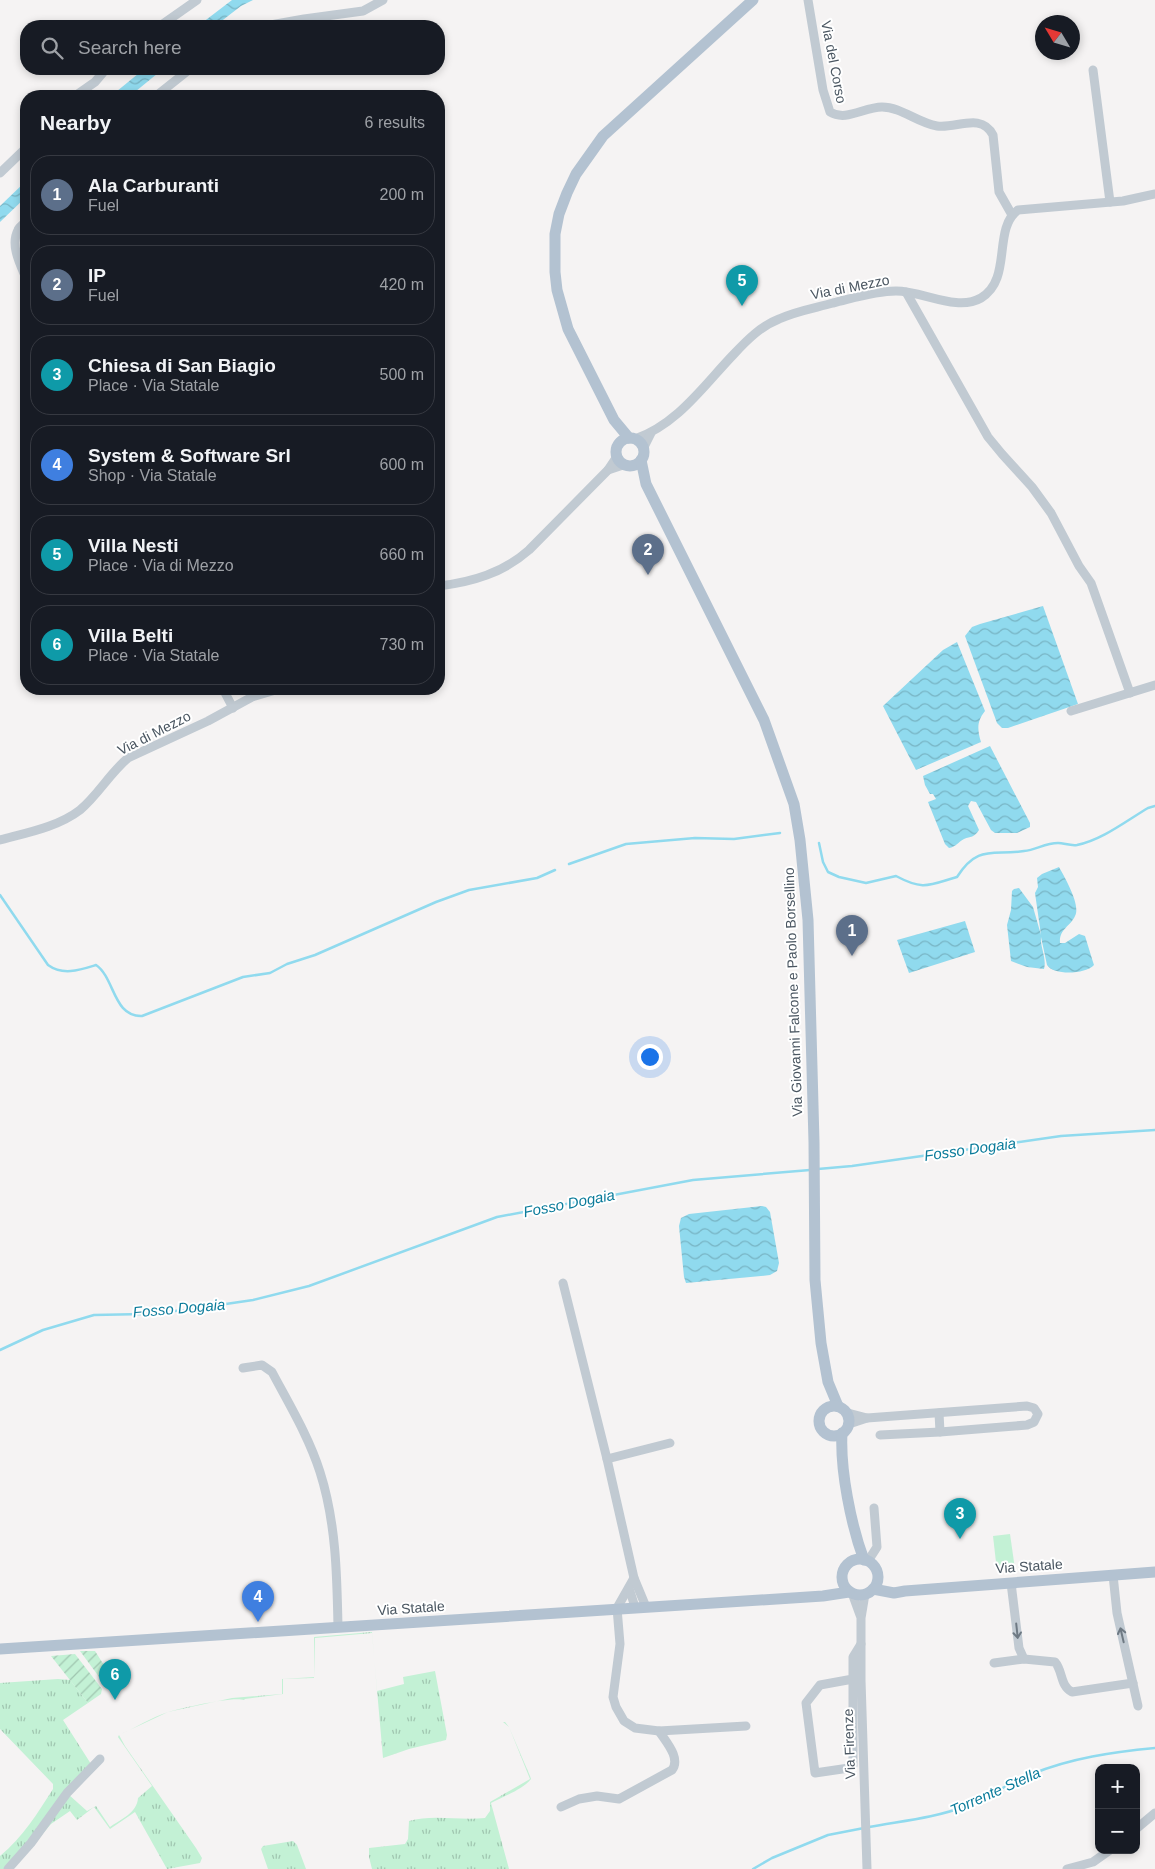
<!DOCTYPE html>
<html lang="en">
<head>
<meta charset="utf-8">
<style>
  :root { --surface:#171b24; --page:#20242c; --text:#f1f3f6; --muted:#9ea1a6; --line:#363941; --accent:#2563eb }
  body { margin:0; font-family:Arial,sans-serif; background:var(--page); color:var(--text) }
  .controls { position:absolute; right:15px; bottom:15px; display:grid; overflow:hidden; border-radius:10px; box-shadow:0 2px 8px #0003 }
  .controls button { width:45px; height:45px; display:grid; place-items:center; padding:0; border:0; border-bottom:1px solid var(--line); background:var(--surface); color:var(--text); font:25px sans-serif }
  .compass { position:absolute; left:1035px; top:15px; width:45px; height:45px; border-radius:50%; background:var(--surface); box-shadow:0 2px 8px #0003; rotate:308deg }
  .you { position:absolute; left:649px; top:1056px; width:18px; height:18px; margin:-12px; border:4px solid #fff; border-radius:50%; background:#1a73e8; box-shadow:0 0 0 8px #1a73e833 }
  .badge { display:grid; place-items:center; width:32px; height:32px; border-radius:50%; background:var(--accent); color:#fff; font-size:16px; font-weight:700 }
  .pin { position:absolute; translate:-50% -41px; filter:drop-shadow(0 1px 2px #0008) }
  .pin::after { content:''; position:absolute; top:26px; width:18px; height:15px; background:inherit; clip-path:polygon(0 0,100% 0,50% 100%) }
  .list { margin:0; padding:0; list-style:none }
  h2 { display:flex; justify-content:space-between; align-items:center; height:65px; margin:0; padding:0 20px; font-size:21px }
  h2 small { font-size:16px; font-weight:400; color:var(--muted) }
  .list li { display:grid; grid-template-columns:32px 1fr auto; gap:15px; align-items:center; box-sizing:border-box; height:80px; margin:0 10px 10px; padding:0 10px; border:1px solid var(--line); border-radius:20px }
  .list b { display:block; font-size:19px; white-space:nowrap }
  .list p { margin:0; font-size:16px; white-space:nowrap; color:var(--muted) }
  .list em { font-size:16px; font-style:normal; color:var(--muted) }
  .icon { flex:none; width:28px; height:28px; fill:none; stroke:currentColor; stroke-width:2; stroke-linecap:round; stroke-linejoin:round }
  .map { position:relative; flex:none; width:1155px; height:1869px; overflow:hidden }
  .search { position:absolute; background:var(--surface); box-shadow:0 2px 8px #0003; left:20px; top:20px; width:425px; height:55px; display:flex; align-items:center; gap:12px; box-sizing:border-box; padding:0 18px; border-radius:20px; color:var(--muted); font-size:19px }
  .panel { position:absolute; background:var(--surface); box-shadow:0 2px 8px #0003; left:20px; top:90px; width:425px; height:605px; border-radius:20px }
  .map>svg:first-child { display:block }
  .grass { fill:url(#grass-tufts) }
  .garden { fill:url(#garden-furrows) }
  .pitch { fill:#c3f1d5 }
  .water { fill:url(#water-waves) }
  .lines { fill:none; stroke-linecap:round; stroke-linejoin:round }
  .stream { stroke:#90daee; stroke-width:2.5 }
  .minor { stroke:#c1cad2; stroke-width:9 }
  .major { stroke:#b3c2d1; stroke-width:11 }
  .oneway { stroke:#6e7983 }
  .labels { text-anchor:middle; dominant-baseline:central; stroke-width:4; stroke-linejoin:round; paint-order:stroke }
  .street-label { font-size:14px; fill:#4a5661; stroke:#fff }
  .water-label { font-size:15px; font-style:italic; fill:#0c7c9b; stroke:#fff }
</style>
</head>
<body>
<div class="map">
<svg width="1155" height="1869" viewBox="0 0 1155 1869">
  <defs>
    <pattern id="grass-tufts" width="24" height="20" patternUnits="userSpaceOnUse" patternTransform="scale(1.25)"><rect width="24" height="20" fill="#c3f1d5"/><path d="M3 7l-1-3M5 7V3M7 7l1-3M15 17l-1-3M17 17v-4M19 17l1-3" fill="none" stroke="#a0c6b0"/></pattern>
    <pattern id="garden-furrows" width="10" height="10" patternUnits="userSpaceOnUse" patternTransform="scale(1.25)"><rect width="10" height="10" fill="#c3f1d5"/><path d="M-1 1l2-2M0 10L10 0M9 11l2-2" fill="none" stroke="#a0c6b0"/></pattern>
    <pattern id="water-waves" width="16" height="10" patternUnits="userSpaceOnUse" patternTransform="scale(1.25)"><rect width="16" height="10" fill="#90daee"/><path d="M0 5q4-4 8 0t8 0" fill="none" stroke="#78b4c4"/></pattern>
  </defs>
  <rect width="100%" height="100%" fill="#f5f3f3"/>
  <g class="grass">
    <path d="M372 1632 377 1691 404 1684 403 1677 435 1671 447 1735 503 1722H505L509 1727 530 1776 531 1779C522 1790 504 1796 491 1803L509 1869H372L369 1857V1848L405 1844 408 1839 409 1821C433 1814 460 1821 485 1818L490 1811V1802L530 1779 509 1727 503 1722 447 1735 446 1740 409 1749 383 1758 372 1633 315 1638 314 1678 283 1679V1694L245 1699 244 1700C233 1696 182 1708 168 1712 152 1717 135 1728 119 1735L125 1746 196 1848 202 1858 200 1863 167 1869 135 1812 110 1829 94 1807 77 1820 70 1811 51 1824 13 1869 68 1794 87 1811 96 1806 110 1827C121 1819 137 1813 138 1798L152 1786 118 1737 119 1735 168 1712 232 1698 282 1694V1679L314 1677V1637Z"/>
    <path d="M58 1679 70 1680 88 1703 63 1720 91 1764 6 1869H0V1856C23 1837 37 1814 53 1789V1784L0 1729V1683Z"/>
    <path d="M293 1841 297 1845 306 1869H268L261 1849 263 1846Z"/>
  </g>
  <g class="garden">
    <path d="M80 1651H95L116 1684 110 1687 105 1685Z"/>
    <path d="M75 1654 102 1689 101 1694 88 1703 51 1656Z"/>
  </g>
  <path class="pitch" d="M1010 1534 1015 1569 997 1571 993 1536Z"/>
  <g class="water">
    <path d="M232 0H253L241 6 215 26H198Z"/>
    <path d="M144 69H163L130 96H111Z"/>
    <path d="M26 181V197L0 222V206Z"/>
    <path d="M1043 606 1078 704 1008 728H1002L997 723 965 636 972 627 980 624Z"/>
    <path d="M957 642 985 711C977 721 977 729 981 742L916 770 883 706 943 650Z"/>
    <path d="M990 746 1030 823V827L1017 833H995L991 830 976 802 971 801 968 806 979 830C974 838 971 836 964 839 958 842 956 847 949 848L945 844 928 802 936 799 933 794H930L925 785 923 776Z"/>
    <path d="M1059 867C1065 878 1081 905 1075 916 1070 927 1059 929 1060 943H1065L1079 934 1085 936 1093 962 1094 965C1086 974 1054 976 1047 965L1041 937C1040 947 1047 959 1044 969L1027 967 1011 961 1007 925 1011 910 1012 891 1014 889 1019 888 1033 907 1041 935 1035 893 1038 887 1037 878 1042 874Z"/>
    <path d="M965 921 975 952 909 973 897 940Z"/>
    <path d="M762 1206 766 1207 770 1212 779 1263 777 1271 770 1275 761 1276 686 1283 684 1277 679 1226 681 1218 689 1214Z"/>
  </g>
  <g class="lines">
    <g class="stream">
      <path d="M819 843 823 862 828 872 839 877 866 883 896 876C924 891 929 885 957 877 978 844 993 856 1024 851 1036 850 1045 843 1058 843 1064 843 1070 846 1077 845 1102 840 1126 821 1148 808L1155 806"/>
      <path d="M569 864 626 844 695 838 734 839 780 833"/>
      <path d="M0 895 48 965C63 976 80 970 96 965 115 978 113 1017 142 1016L243 977 270 973 287 964 315 955 436 902 469 890 537 878 555 870"/>
      <path d="M818 1169 852 1166 1061 1136 1155 1130"/>
      <path d="M0 1350 43 1330 94 1315 144 1314 185 1310 253 1300 309 1286 497 1217 693 1180 810 1170"/>
      <path d="M869 1827C901 1821 935 1818 966 1806 989 1798 1009 1782 1032 1774 1071 1758 1113 1752 1155 1748"/>
      <path d="M753 1869 772 1858 828 1835 864 1828"/>
    </g>
    <g class="minor">
      <path d="M808 0 823 90 830 112C846 122 864 107 882 107 901 107 918 123 937 126 956 129 981 112 993 135L999 192 1012 215"/>
      <path d="M160 26 197 0"/>
      <path d="M265 26 304 19 363 11 383 0"/>
      <path d="M1093 70 1110 202"/>
      <path d="M75 96 95 82 106 69"/>
      <path d="M156 96 190 69"/>
      <path d="M0 173 26 148"/>
      <path d="M26 221C24 224 19 227 18 230 10 245 20 264 26 278"/>
      <path d="M906 292 988 437 1002 454 1032 487 1051 513 1079 566 1091 583 1130 693"/>
      <path d="M635 439C678 424 704 385 734 354 747 340 761 326 779 319 796 311 815 308 833 303 854 298 875 291 896 291 923 291 957 312 981 298 1013 279 992 229 1018 210L1123 201 1155 194"/>
      <path d="M643 449 651 433"/>
      <path d="M608 470 623 465"/>
      <path d="M439 586C472 582 503 573 529 550L608 470 616 458"/>
      <path d="M223 689 233 708"/>
      <path d="M1071 711 1155 685"/>
      <path d="M0 840C26 833 58 827 80 810 98 795 110 773 128 758L208 721 252 697 279 689"/>
      <path d="M563 1283 607 1459 634 1578 646 1607"/>
      <path d="M243 1368 262 1365 272 1372C289 1404 309 1437 320 1472 336 1522 337 1575 338 1627"/>
      <path d="M848 1413 867 1418 1027 1406 1034 1408 1038 1414 1034 1422 1027 1425 940 1432 880 1435"/>
      <path d="M939 1413 940 1432"/>
      <path d="M849 1424 867 1418"/>
      <path d="M607 1459 670 1443"/>
      <path d="M868 1561 877 1547 874 1508"/>
      <path d="M1113 1575 1117 1613 1138 1706"/>
      <path d="M634 1578 617 1608 620 1644 613 1697 616 1707 624 1721 635 1728 659 1731 746 1726"/>
      <path d="M1011 1583 1019 1648 1024 1659 1055 1662C1063 1671 1060 1686 1072 1692L1133 1683"/>
      <path d="M629 1588 635 1607"/>
      <path d="M852 1593 860 1615"/>
      <path d="M865 1594 861 1618V1680L867 1869"/>
      <path d="M994 1663 1024 1659"/>
      <path d="M853 1679 820 1685 806 1703 815 1773 849 1768 853 1766V1657L861 1644"/>
      <path d="M561 1807 579 1799 597 1796 619 1799 672 1770C681 1758 666 1742 659 1731"/>
      <path d="M1136 1829 1155 1813"/>
      <path d="M8 1869 31 1843 67 1793 100 1759"/>
      <path d="M1067 1869 1093 1862 1110 1850"/>
    </g>
    <g class="major">
      <circle cx="630" cy="452" r="14"/>
      <path d="M629 438 614 420 568 329 557 290 555 272V234L559 214 567 193 576 174 603 136 753 0"/>
      <path d="M641 460 646 484 764 720 794 804 800 840 808 920 814 1142 815 1280 821 1343 828 1382 838 1406"/>
      <circle cx="834" cy="1421" r="15"/>
      <path d="M842 1433C840 1470 851 1525 864 1560"/>
      <circle cx="860" cy="1577" r="18"/>
      <path d="M873 1589 894 1593 905 1591 1155 1572"/>
      <path d="M0 1649 823 1596 849 1592"/>
    </g>
  </g>
  <defs><path id="oneway-shaft" d="M-6 0H5M1.5-3L5.5 0L1.5 3" fill="none" stroke-width="1.6" stroke-linecap="round" stroke-linejoin="round" transform="scale(1.25)"/></defs>
  <g class="oneway">
    <use href="#oneway-shaft" transform="translate(1017 1631) rotate(84)"/>
    <use href="#oneway-shaft" transform="translate(1122 1635) rotate(-103)"/>
  </g>
  <g class="labels">
    <g class="street-label">
      <text transform="translate(834 62) rotate(79)">Via del Corso</text>
      <text transform="translate(850 287) rotate(-11)">Via di Mezzo</text>
      <text transform="translate(154 733) rotate(-27)">Via di Mezzo</text>
      <text transform="translate(793 992) rotate(-92)">Via Giovanni Falcone e Paolo Borsellino</text>
      <text transform="translate(1029 1566) rotate(-4)">Via Statale</text>
      <text transform="translate(411 1608) rotate(-4)">Via Statale</text>
      <text transform="translate(849 1744) rotate(-92)">Via Firenze</text>
    </g>
    <g class="water-label">
      <text transform="translate(970 1149) rotate(-8)">Fosso Dogaia</text>
      <text transform="translate(569 1203) rotate(-11)">Fosso Dogaia</text>
      <text transform="translate(179 1308) rotate(-5)">Fosso Dogaia</text>
      <text transform="translate(995 1791) rotate(-24)">Torrente Stella</text>
    </g>
  </g>
</svg>
<div class="controls">
<button>+</button>
<button>−</button>
</div>
<svg class="compass" viewBox="-18 -18 36 36"><path d="M0-13l5 13h-10z" fill="#e53935"/><path d="M0 13l5-13h-10z" fill="#9ea1a6"/></svg>
<div class="you"></div>
<div class="pin badge" style="left:852px;top:956px;background:#5c6f8a">1</div>
<div class="pin badge" style="left:648px;top:575px;background:#5c6f8a">2</div>
<div class="pin badge" style="left:960px;top:1539px;background:#0f9aa8">3</div>
<div class="pin badge" style="left:258px;top:1622px;background:#3f7fe0">4</div>
<div class="pin badge" style="left:742px;top:306px;background:#0f9aa8">5</div>
<div class="pin badge" style="left:115px;top:1700px;background:#0f9aa8">6</div>
<div class="search"><svg class="icon" aria-label="search" viewBox="0 0 24 24"><circle cx="10" cy="10" r="6"/><path d="M15 15l6 6"/></svg>Search here</div>
<section class="panel">
<h2>Nearby<small>6 results</small></h2>
<ul class="list">
<li><span class="badge" style="background:#5c6f8a">1</span><div><b>Ala Carburanti</b><p>Fuel</p></div><em>200 m</em></li>
<li><span class="badge" style="background:#5c6f8a">2</span><div><b>IP</b><p>Fuel</p></div><em>420 m</em></li>
<li><span class="badge" style="background:#0f9aa8">3</span><div><b>Chiesa di San Biagio</b><p>Place · Via Statale</p></div><em>500 m</em></li>
<li><span class="badge" style="background:#3f7fe0">4</span><div><b>System &amp; Software Srl</b><p>Shop · Via Statale</p></div><em>600 m</em></li>
<li><span class="badge" style="background:#0f9aa8">5</span><div><b>Villa Nesti</b><p>Place · Via di Mezzo</p></div><em>660 m</em></li>
<li><span class="badge" style="background:#0f9aa8">6</span><div><b>Villa Belti</b><p>Place · Via Statale</p></div><em>730 m</em></li>
</ul>
</section>
</div>
</body>
</html>
